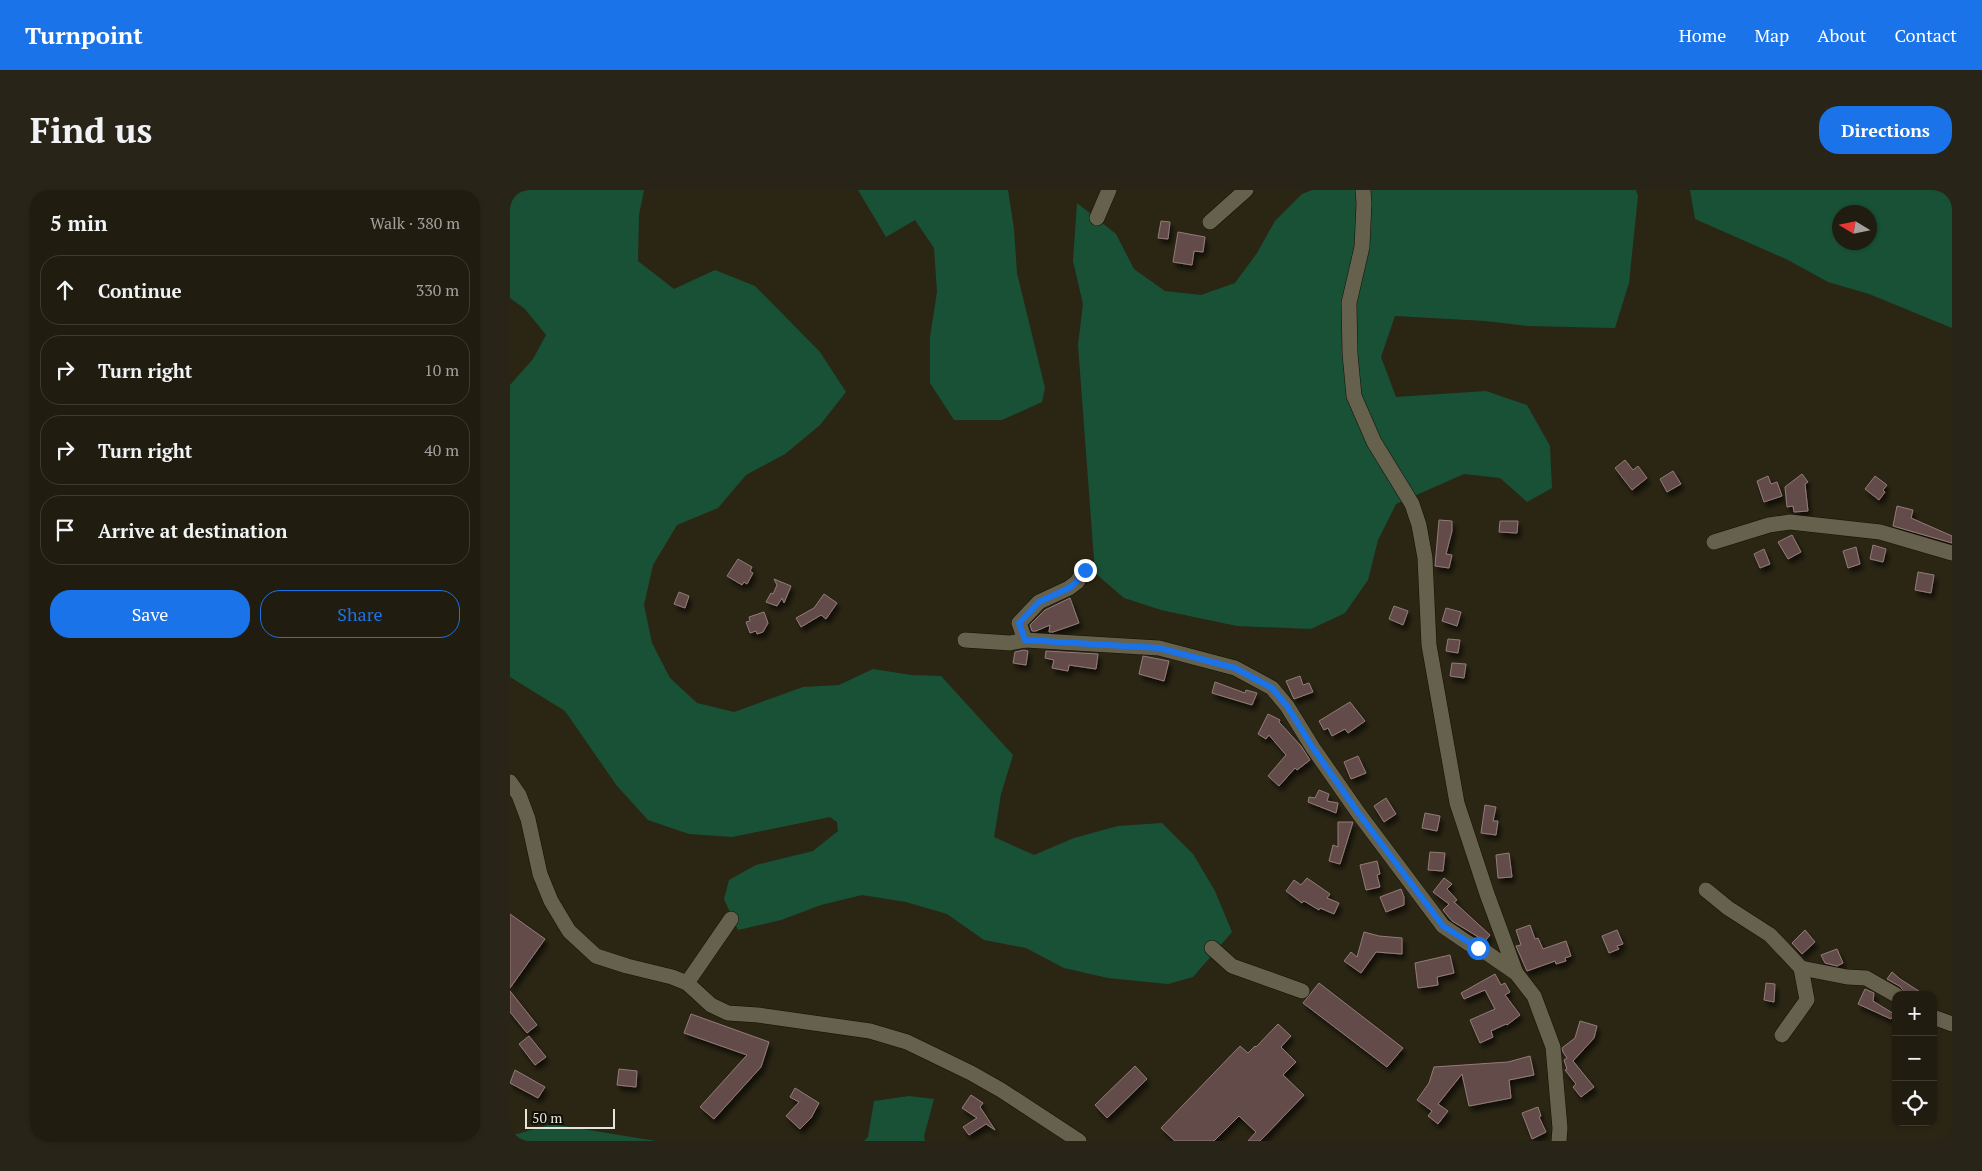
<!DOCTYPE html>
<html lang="en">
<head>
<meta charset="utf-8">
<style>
  :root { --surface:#201c0f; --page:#282518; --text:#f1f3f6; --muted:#a2a19e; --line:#3d3a2f; --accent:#1a73e8 }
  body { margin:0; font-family:"PT Serif",serif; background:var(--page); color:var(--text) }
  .controls { position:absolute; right:15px; bottom:15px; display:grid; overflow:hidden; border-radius:10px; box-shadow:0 1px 4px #0004 }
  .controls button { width:45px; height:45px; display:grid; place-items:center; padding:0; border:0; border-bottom:1px solid var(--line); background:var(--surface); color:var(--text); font:25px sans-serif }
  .compass { position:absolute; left:1322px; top:15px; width:45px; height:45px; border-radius:50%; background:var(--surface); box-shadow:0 1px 4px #0004; rotate:280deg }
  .scale { position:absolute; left:15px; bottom:12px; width:90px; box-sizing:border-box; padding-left:5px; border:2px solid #e6e3d8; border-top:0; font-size:14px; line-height:18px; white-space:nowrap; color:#e6e3d8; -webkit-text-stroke:4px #110f08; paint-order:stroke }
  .stop { position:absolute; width:15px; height:15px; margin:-11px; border:4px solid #1a73e8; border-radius:50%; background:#fff }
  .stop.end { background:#1a73e8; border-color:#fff; box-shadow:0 1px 5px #0008 }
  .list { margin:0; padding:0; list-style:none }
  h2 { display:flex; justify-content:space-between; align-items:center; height:65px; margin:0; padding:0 20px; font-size:21px }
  h2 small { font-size:16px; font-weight:400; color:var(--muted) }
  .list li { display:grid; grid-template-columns:32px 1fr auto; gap:15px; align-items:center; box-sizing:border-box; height:70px; margin:0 10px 10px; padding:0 10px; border:1px solid var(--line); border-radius:20px }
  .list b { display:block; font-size:19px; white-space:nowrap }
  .list em { font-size:16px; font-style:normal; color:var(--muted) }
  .actions { display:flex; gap:10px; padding:15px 20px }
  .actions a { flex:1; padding:11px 0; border:1px solid var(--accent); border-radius:20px; text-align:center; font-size:18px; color:var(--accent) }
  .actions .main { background:var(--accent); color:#fff }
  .icon { flex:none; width:28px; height:28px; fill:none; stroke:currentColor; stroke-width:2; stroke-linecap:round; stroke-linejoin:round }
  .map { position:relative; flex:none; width:1442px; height:951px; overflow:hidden; border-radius:20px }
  header { display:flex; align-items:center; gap:30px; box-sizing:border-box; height:70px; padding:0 25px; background:var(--accent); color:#fff }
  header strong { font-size:24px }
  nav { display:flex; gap:28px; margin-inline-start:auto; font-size:18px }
  .intro { display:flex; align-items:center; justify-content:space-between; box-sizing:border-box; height:120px; padding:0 30px }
  h1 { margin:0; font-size:35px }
  .button { padding:12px 22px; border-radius:20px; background:var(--accent); color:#fff; font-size:18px; font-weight:700 }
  main { display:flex; gap:30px; padding:0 30px }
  aside { flex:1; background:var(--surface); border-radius:20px; box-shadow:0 1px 4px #0004 }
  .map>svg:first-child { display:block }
  .green { fill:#185136; fill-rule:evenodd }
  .building { fill:#624b4a; stroke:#937b79; filter:url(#shadow) }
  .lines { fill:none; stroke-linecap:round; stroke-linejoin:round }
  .minor-casing { stroke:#130f01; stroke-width:16 }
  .minor { stroke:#66614d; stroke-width:15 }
  .route { stroke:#1a73e8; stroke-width:6 }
</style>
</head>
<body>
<header>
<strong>Turnpoint</strong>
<nav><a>Home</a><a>Map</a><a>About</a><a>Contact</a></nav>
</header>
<div class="intro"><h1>Find us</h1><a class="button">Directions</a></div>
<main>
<aside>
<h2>5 min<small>Walk · 380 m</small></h2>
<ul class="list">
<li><svg class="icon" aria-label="ahead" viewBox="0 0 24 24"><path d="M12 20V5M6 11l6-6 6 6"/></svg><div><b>Continue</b></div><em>330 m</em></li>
<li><svg class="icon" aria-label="right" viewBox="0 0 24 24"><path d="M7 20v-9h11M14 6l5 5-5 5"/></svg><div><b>Turn right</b></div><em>10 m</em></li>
<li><svg class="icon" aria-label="right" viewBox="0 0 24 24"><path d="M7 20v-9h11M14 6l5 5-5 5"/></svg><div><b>Turn right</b></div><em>40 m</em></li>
<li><svg class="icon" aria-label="arrive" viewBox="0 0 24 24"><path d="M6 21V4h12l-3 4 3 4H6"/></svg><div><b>Arrive at destination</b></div></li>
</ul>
<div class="actions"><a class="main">Save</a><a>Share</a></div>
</aside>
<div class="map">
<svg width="1442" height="951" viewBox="0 0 1442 951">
  <defs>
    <filter id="shadow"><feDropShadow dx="3" dy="5" stdDeviation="2.5" flood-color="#0009"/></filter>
  </defs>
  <rect width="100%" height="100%" fill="#2b2614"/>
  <g class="green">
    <path d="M0 0H134L129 25 128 71 164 99 205 80 245 96 310 162 336 202 310 235 275 264 236 285 208 318 167 335 143 375 134 415 142 453 160 488 187 513 224 522 293 497 329 495 363 479 401 485 431 486 503 565 491 604 484 647 524 665 564 648 608 636 652 633 683 664 705 701 722 742 683 787 658 794 598 788 554 778 516 758 474 750 437 724 396 712 352 705 311 715 271 730 228 740 214 709 219 690 246 675 303 661 328 641 327 632 320 627 222 647 179 644 138 630 107 596 55 521 0 487V195L23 169 36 145 15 119 0 108Z"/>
    <path d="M348 0H498L504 39 507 83 535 198 532 212 492 230H444L420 193V147L427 102 424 58 405 30 376 47Z"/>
    <path d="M802 0H1126L1128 6 1119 93 1105 138 1018 136 975 131 885 126 871 167 886 207 976 201 1017 215 1040 256 1042 298 1017 312 990 288 954 284 886 314 868 350 858 390 835 423 801 439 727 436 651 420 614 408 585 383 568 155 573 114 563 71 567 13 606 44 624 79 655 101 691 105 725 93 747 63 765 31 792 4Z"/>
    <path d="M1180 0H1442V138L1359 104 1318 92 1278 70 1185 29ZM1360 22V52H1330V22Z"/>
    <path d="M399 906 424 909 414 946 415 951H354L358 947 364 911Z"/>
    <path d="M42 934 146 951H0V946Z"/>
  </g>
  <g class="building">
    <path d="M651 31 660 32 658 49 648 48Z"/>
    <path d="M668 42 695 47 693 62 684 61 682 75 663 72Z"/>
    <path d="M1115 270 1123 280 1128 276 1137 288 1122 300 1105 278Z"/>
    <path d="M1163 281 1171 294 1157 302 1150 289Z"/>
    <path d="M1292 284 1298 292 1295 294 1298 321 1284 322 1283 316 1277 317 1275 297Z"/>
    <path d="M1258 286 1261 294 1267 292 1272 306 1254 312 1247 291Z"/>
    <path d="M1365 286 1377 295 1373 300 1375 302 1369 310 1355 299Z"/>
    <path d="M1387 316 1403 320 1401 328 1442 346V353L1383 336Z"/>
    <path d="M929 330 942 331V341L936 364 942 365 939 378 925 376Z"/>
    <path d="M990 331H1008L1007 343 989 342Z"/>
    <path d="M1282 345 1291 362 1278 369 1268 352Z"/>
    <path d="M1363 355 1376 359 1373 372 1360 369Z"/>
    <path d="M1346 357 1350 374 1338 378 1333 361Z"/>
    <path d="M1254 359 1260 374 1250 378 1244 364Z"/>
    <path d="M228 369 242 377 240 381 243 383 237 394 234 392 232 395 217 386Z"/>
    <path d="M1408 382 1424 385 1421 403 1405 400Z"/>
    <path d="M264 389 281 396 274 413 272 408 267 416 256 412 261 403 263 404 267 395Z"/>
    <path d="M169 402 179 406 175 418 164 414Z"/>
    <path d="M314 404 327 413 316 429 311 425 291 437 286 428 304 418Z"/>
    <path d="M560 408 569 433 543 442H539L540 435 526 441H522L520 435 535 420Z"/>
    <path d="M884 416 898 421 893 435 879 429Z"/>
    <path d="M936 418 951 422 947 436 932 431Z"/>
    <path d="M254 422 258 433 253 442 247 444 246 441 240 443 236 432 240 431 239 427Z"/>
    <path d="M938 449 950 450 948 463 936 461Z"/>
    <path d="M514 460 518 461 516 475 503 473 505 462Z"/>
    <path d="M536 461 588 464 586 479 559 475 558 481 542 478 544 470 535 468Z"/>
    <path d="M633 466 659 471 654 491 629 484Z"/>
    <path d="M942 473 956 474 954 488 940 486Z"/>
    <path d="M790 486 793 495 799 493 803 502 784 509 776 491Z"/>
    <path d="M705 492 735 503 736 500 747 503 742 515 702 503Z"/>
    <path d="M840 512 855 531 838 543 835 539 822 546 818 538 814 540 809 531Z"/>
    <path d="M758 524 770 530 769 532 791 556 800 570 787 580 785 578 769 596 758 586 776 565 759 545 756 549 748 544Z"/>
    <path d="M848 566 856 583 841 589 834 572Z"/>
    <path d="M809 600 819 604 817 611 828 613 826 623 798 612 799 607 805 608Z"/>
    <path d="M876 608 886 624 874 632 864 616Z"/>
    <path d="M975 615 986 617 983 631H988L986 645 971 643Z"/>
    <path d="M915 623 930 626 927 641 912 638Z"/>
    <path d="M828 632H843L830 674 819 671 823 655 828 657Z"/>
    <path d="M920 662 935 663 933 681 918 680Z"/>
    <path d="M999 663 1002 687 988 688 986 665Z"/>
    <path d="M867 671 870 684 867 685 870 697 856 700 850 675Z"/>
    <path d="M797 688 820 704 817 708 829 713 824 724 810 718 809 720 794 711 792 713 776 701 784 690 791 695Z"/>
    <path d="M934 688 942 694 937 699 947 710 944 712 980 745 975 751 942 731 933 720 939 714 923 702Z"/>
    <path d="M891 699 894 707V715L876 722 870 707Z"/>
    <path d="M0 724 35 749 0 798Z"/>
    <path d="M1020 735 1025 749 1028 748 1033 759 1056 751 1061 766 1055 768 1056 771 1046 774 1045 771 1017 781 1006 756 1011 755 1006 740Z"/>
    <path d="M1107 740 1113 754 1107 756 1109 759 1099 763 1092 746Z"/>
    <path d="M1295 740 1305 752 1292 764 1282 753Z"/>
    <path d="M854 742 869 746 892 748V764L866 762 851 783 834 771 841 762 847 767Z"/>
    <path d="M1327 759 1333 773 1327 776 1315 773 1311 765Z"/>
    <path d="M940 765 944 783 927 787 928 795 908 798 905 773Z"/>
    <path d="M1382 782 1390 789 1415 805H1395L1391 797 1377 789Z"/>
    <path d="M985 784 991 795 995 793 1000 802 995 805 1010 825 997 835 996 834 981 841 983 847 970 853 960 830 985 819 975 800 954 809 951 803Z"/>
    <path d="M809 793 893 858 877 877 793 813Z"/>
    <path d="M1256 793 1265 794 1264 812 1254 810Z"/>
    <path d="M1355 799 1364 803 1363 811 1384 824 1381 829 1348 814Z"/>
    <path d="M0 801 27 835 17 843 0 822Z"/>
    <path d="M181 824 259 852 251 877 204 929 190 917 237 865 174 843Z"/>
    <path d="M1070 831 1087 836 1084 848 1063 871 1084 897 1071 907 1063 897 1066 894 1055 880 1057 879 1054 870 1057 868 1053 862 1052 858 1065 848Z"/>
    <path d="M768 834 781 846 771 857 786 872 773 885 794 905 750 951H738L746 942 729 926 704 951H665L651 938 730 856 738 863 745 856 746 857Z"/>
    <path d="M19 846 36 867 25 875 9 854Z"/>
    <path d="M1020 866 1024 885 999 890 1001 908 959 916 952 884 928 914 938 921 928 934 918 926 922 921 907 910 919 893 924 877 998 872Z"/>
    <path d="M625 876 637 889 597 928 585 915Z"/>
    <path d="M109 879 127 881 126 897 107 895Z"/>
    <path d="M5 880 35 897 28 908 0 893Z"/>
    <path d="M285 898 309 913 301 928 290 939 276 926 289 912 280 907Z"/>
    <path d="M461 905 473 913 470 917 485 940 476 934 459 945 453 937 467 928 452 918Z"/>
    <path d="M1028 917 1031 926 1029 927 1036 942 1022 949 1012 923Z"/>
  </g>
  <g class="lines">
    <g class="minor-casing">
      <g id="minor">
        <path d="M853 0 854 13 852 57 839 113 840 164 844 206 864 252 902 314 909 335 915 368 919 455 947 613 977 704 1006 783 1024 806 1043 857 1050 938 1049 951"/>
        <path d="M587 28 599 0"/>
        <path d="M700 32 736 0"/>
        <path d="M1204 352 1259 335 1280 332 1370 342 1442 363"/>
        <path d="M455 450 500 453 515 450 649 458 725 478 762 498 777 516 803 558 849 624 933 736 958 753 977 763 1006 783"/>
        <path d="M515 450 509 433 529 412 559 398 567 392 575 380"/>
        <path d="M0 592 9 605 18 629 30 684 41 711 59 741 86 766 117 776 162 787 177 793 201 815 218 823 248 825 360 841 397 852 461 883 491 900 569 951"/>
        <path d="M1196 700 1218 718 1260 745 1280 766 1291 778 1297 810 1272 845"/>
        <path d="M702 758 722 776 792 801"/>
        <path d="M1291 778 1337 787 1356 788 1386 805"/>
        <path d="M177 793 221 729"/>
        <path d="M1423 827 1442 834"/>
      </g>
    </g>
    <use href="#minor" class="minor"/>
  </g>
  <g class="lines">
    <path class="route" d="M575 380 566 392 559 398 529 412 509 433 515 450 649 458 725 478 762 498 777 516 803 558 849 624 933 736 968 758"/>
  </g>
</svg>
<div class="controls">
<button>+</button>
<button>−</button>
<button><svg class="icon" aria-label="locate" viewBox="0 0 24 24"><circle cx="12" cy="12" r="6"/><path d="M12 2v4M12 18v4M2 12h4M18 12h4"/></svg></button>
</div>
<svg class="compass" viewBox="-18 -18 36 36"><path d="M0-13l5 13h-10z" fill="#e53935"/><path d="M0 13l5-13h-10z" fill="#a2a19e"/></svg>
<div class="scale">50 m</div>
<div class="stop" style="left:968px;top:758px"></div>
<div class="stop end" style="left:575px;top:380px"></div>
</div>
</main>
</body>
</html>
